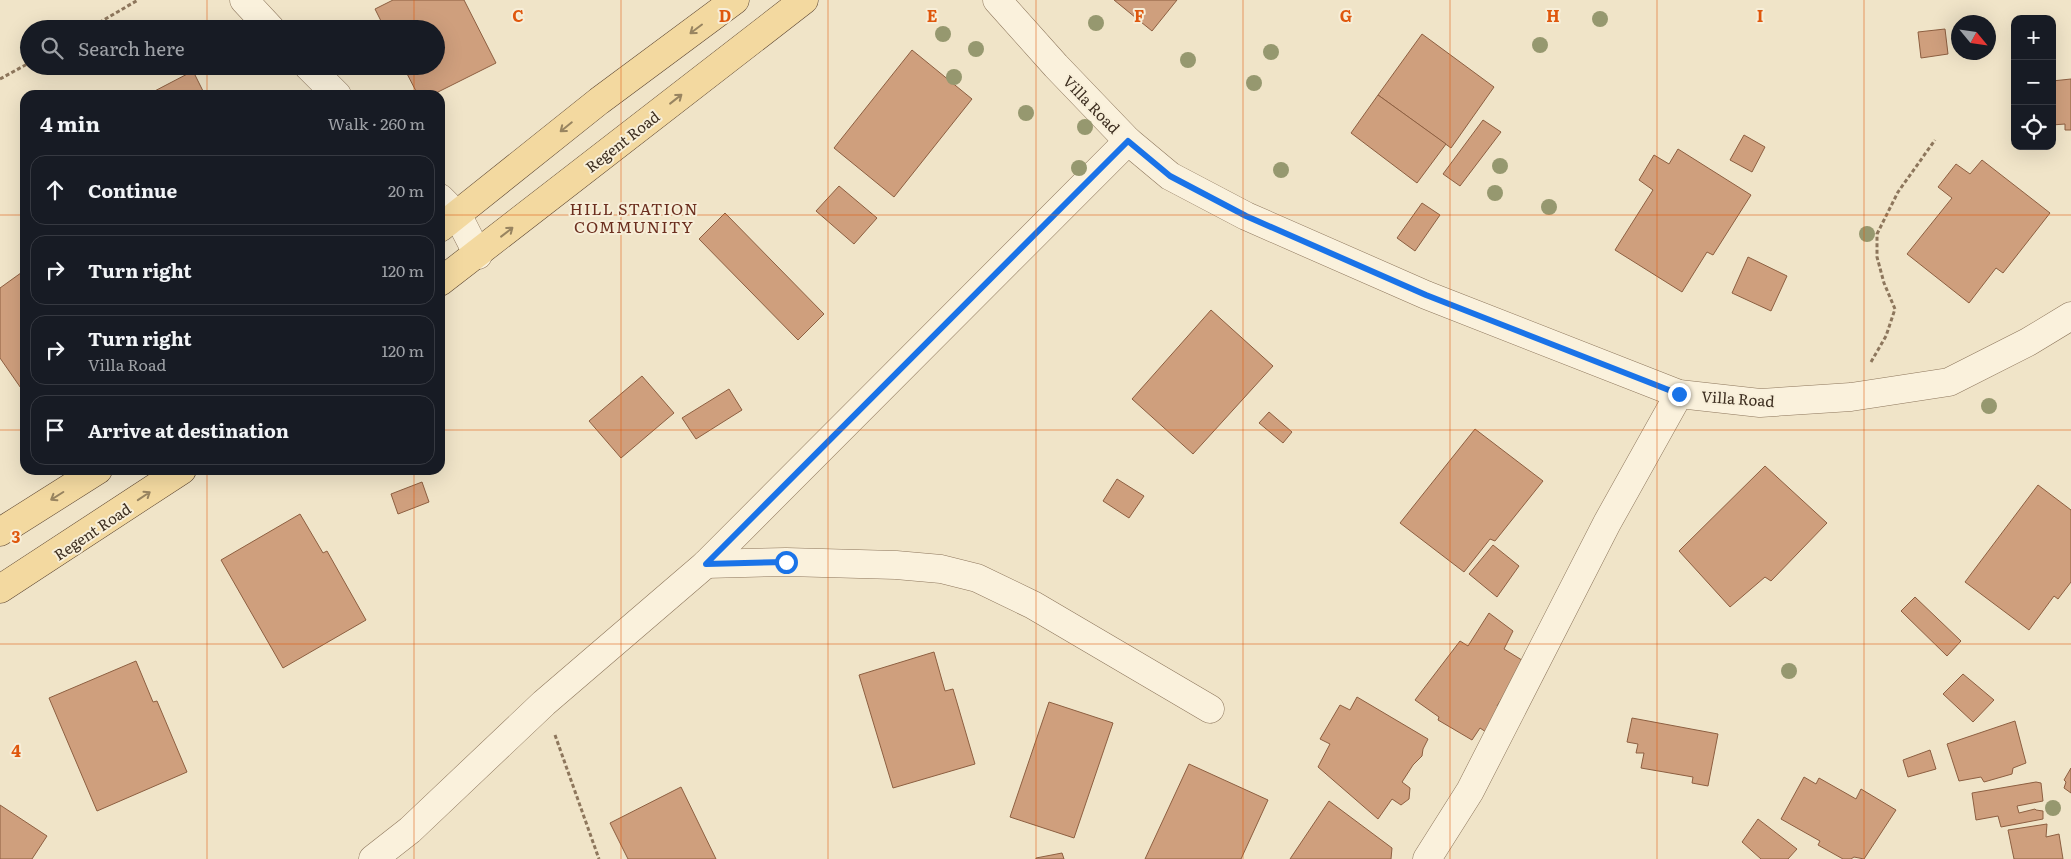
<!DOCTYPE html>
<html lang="en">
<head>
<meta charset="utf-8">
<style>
  :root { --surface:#171b24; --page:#20242c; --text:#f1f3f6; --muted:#9ea1a6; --line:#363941 }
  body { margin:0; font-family:Literata,serif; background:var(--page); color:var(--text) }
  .controls { position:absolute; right:15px; top:15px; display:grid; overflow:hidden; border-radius:10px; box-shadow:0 5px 20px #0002 }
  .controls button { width:45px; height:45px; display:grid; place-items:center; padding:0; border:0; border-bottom:1px solid var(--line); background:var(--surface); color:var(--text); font:25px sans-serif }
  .compass { position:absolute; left:1951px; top:15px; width:45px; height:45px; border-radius:50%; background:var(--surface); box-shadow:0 5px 20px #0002; rotate:119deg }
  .stop { position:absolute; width:15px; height:15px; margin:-11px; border:4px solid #1a73e8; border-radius:50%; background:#fff }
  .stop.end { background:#1a73e8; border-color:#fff; box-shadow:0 1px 5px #0008 }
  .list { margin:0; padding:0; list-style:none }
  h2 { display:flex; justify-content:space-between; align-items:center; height:65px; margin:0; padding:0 20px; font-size:21px }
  h2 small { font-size:16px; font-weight:400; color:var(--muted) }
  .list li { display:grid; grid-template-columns:32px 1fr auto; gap:15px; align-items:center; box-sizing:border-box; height:70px; margin:0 10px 10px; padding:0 10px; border:1px solid var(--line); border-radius:15px }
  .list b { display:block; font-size:19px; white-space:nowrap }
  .list p { margin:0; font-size:16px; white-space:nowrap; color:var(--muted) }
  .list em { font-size:16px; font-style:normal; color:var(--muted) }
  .icon { flex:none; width:28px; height:28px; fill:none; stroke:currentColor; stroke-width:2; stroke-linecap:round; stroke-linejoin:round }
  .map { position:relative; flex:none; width:2071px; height:859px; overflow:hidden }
  .search { position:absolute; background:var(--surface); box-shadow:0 5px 20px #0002; left:20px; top:20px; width:425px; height:55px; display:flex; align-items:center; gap:12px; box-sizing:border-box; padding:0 18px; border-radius:28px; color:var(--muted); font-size:19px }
  .panel { position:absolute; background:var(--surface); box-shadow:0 5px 20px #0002; left:20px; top:90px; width:425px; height:385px; border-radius:15px }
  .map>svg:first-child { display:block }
  .building { fill:#cf9f7d; stroke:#8d5f41 }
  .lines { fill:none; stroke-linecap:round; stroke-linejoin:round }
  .street-casing { stroke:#8d765c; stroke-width:29 }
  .primary-casing { stroke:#5b4430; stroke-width:29 }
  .path { stroke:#8d765c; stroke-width:3; stroke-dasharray:4 2.5; stroke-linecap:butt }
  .street { stroke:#faf1dc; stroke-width:28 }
  .primary { stroke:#f3d9a0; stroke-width:28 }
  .tree { fill:#96986f }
  .oneway { stroke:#988460 }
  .route { stroke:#1a73e8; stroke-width:6 }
  .grid { fill:none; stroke:#df570d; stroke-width:1; stroke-opacity:0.55 }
  .labels { text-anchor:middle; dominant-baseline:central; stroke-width:4; stroke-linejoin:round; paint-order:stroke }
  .street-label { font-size:15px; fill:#3d2e20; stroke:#f7eed8 }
  .neighbourhood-label { font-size:16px; letter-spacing:1px; fill:#6b2e1e; stroke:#f7eed8 }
  .grid-label { font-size:16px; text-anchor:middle; font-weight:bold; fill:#df570d; stroke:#f7eed8; stroke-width:4; stroke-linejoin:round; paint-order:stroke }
</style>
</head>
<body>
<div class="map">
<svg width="2071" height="859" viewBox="0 0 2071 859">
  <rect width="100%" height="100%" fill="#f0e4c8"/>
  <g class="building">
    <path d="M393 0H464L496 63 432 95H418L403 66H436V29H385L375 9Z"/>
    <path d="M1114 0H1177L1152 31Z"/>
    <path d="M1945 29 1948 54 1921 58 1918 32Z"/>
    <path d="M1422 34 1494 87 1451 148 1378 95Z"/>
    <path d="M912 50 972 99 894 197 834 148Z"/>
    <path d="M193 71 205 95H147Z"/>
    <path d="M2071 79V130H2065V124L2052 125V81Z"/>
    <path d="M1378 95 1446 144 1417 183 1351 133Z"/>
    <path d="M1483 120 1501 132 1460 186 1443 174Z"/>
    <path d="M1744 135 1765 147 1752 172 1730 160Z"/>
    <path d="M1678 149 1751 195 1713 255 1707 252 1682 292 1615 250 1653 190 1639 180 1654 155 1669 164Z"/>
    <path d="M1982 160 2050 213 2003 273 1996 268 1969 303 1907 254 1952 198 1938 187 1956 164 1970 174Z"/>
    <path d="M839 186 877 218 854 244 816 211Z"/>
    <path d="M1422 203 1440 215 1415 251 1397 238Z"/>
    <path d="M725 213 824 314 798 340 699 239Z"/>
    <path d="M1748 257 1787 276 1771 311 1732 293Z"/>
    <path d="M25 270V394L0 358V288Z"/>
    <path d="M1211 310 1273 366 1193 454 1132 399Z"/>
    <path d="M642 376 674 413 621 458 589 421Z"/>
    <path d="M729 389 742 410 696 439 682 418Z"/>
    <path d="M1269 412 1292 432 1283 443 1259 423Z"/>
    <path d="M1475 429 1543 481 1495 541 1490 539 1464 572 1400 523Z"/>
    <path d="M1765 466 1827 523 1771 581 1765 577 1730 607 1679 551Z"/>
    <path d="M1117 479 1144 496 1129 518 1103 501Z"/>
    <path d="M422 482 429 502 398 514 391 494Z"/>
    <path d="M2038 485 2071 510V582L2058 599 2054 596 2029 630 1965 582Z"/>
    <path d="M300 514 323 553 327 551 366 620 283 668 221 560Z"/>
    <path d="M1493 545 1519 566 1497 597 1469 574Z"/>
    <path d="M1915 597 1961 641 1947 656 1901 611Z"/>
    <path d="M1489 613 1513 631 1504 649 1525 662 1497 706 1499 708 1486 732 1480 728 1472 740 1438 720 1439 717 1415 700 1460 641 1468 646Z"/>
    <path d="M934 652 945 691 953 689 975 764 893 788 859 675Z"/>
    <path d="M136 661 153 702 157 701 187 772 97 811 49 698Z"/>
    <path d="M1963 674 1994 700 1973 722 1943 694Z"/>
    <path d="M1357 697 1428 739 1423 749 1422 756 1413 765 1402 782 1410 788 1409 799 1401 805 1392 799 1378 819 1318 767 1330 744 1320 739 1340 705 1350 710Z"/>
    <path d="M1049 702 1113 723 1074 838 1010 817Z"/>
    <path d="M1632 718 1718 734 1708 786 1692 783 1693 777 1641 768 1644 753H1636L1638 744 1627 742Z"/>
    <path d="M2015 721 2026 763 2013 768 2012 774 1984 782 1981 777 1959 781 1947 744Z"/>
    <path d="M1930 750 1936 769 1908 777 1903 760Z"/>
    <path d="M1189 764 1268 800 1241 859H1145Z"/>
    <path d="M2071 768V793L2064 788 2066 782 2064 780Z"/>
    <path d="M1804 777 1816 784 1819 778 1856 799 1861 789 1896 810 1864 859 1854 857 1851 859H1843L1818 845 1820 841 1781 819Z"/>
    <path d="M2036 782 2041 783 2043 801 2017 806 2019 813 2035 809 2036 810 2043 811V819L2001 827 1998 816 1976 820 1972 793Z"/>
    <path d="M681 787 716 859H628L610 823Z"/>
    <path d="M1329 801 1392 848 1391 859H1290Z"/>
    <path d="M0 805 47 836 32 859H0Z"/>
    <path d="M1758 819 1797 849 1788 859H1761L1742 842Z"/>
    <path d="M2047 824 2046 837 2059 834 2063 859H2014L2008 830Z"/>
    <path d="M1062 853 1064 859H1036V858Z"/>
  </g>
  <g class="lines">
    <g class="street-casing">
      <g id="street">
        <path d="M244 0 271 29"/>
        <path d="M997 0 1056 66 1128 141 1170 176 1246 216 1426 295 1679 394 1760 403 1851 397 1949 382 2028 342 2071 316"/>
        <path d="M308 66 337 95"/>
        <path d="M440 198 458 216 478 255"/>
        <path d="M706 564 786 562 896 565 941 569 977 578 1033 605 1210 709"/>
        <path d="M373 859 410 830 544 703 706 564 1128 141"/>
        <path d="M1427 859 1470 791 1607 523 1679 394"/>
      </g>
    </g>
    <g class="primary-casing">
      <g id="primary">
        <path d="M440 228 599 101 735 0"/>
        <path d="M440 282 804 0"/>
        <path d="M0 532 98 470"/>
        <path d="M0 589 182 470"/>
      </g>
    </g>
    <g class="path">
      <path d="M88 29 138 0"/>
      <path d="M0 79 29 63"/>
      <path d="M1871 362 1886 336 1895 309 1884 283 1877 257V234L1898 192 1935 140"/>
      <path d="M555 735 599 859"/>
    </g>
    <use href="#street" class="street"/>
    <use href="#primary" class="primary"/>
  </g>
  <g class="tree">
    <circle cx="1600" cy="19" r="8"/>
    <circle cx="1096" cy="23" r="8"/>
    <circle cx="943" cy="34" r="8"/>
    <circle cx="1540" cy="45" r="8"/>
    <circle cx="976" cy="49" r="8"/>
    <circle cx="1271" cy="52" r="8"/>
    <circle cx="1188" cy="60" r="8"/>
    <circle cx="954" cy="77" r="8"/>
    <circle cx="1254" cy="83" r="8"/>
    <circle cx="1026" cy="113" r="8"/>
    <circle cx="1085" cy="127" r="8"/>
    <circle cx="1500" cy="166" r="8"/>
    <circle cx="1079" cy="168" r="8"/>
    <circle cx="1281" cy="170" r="8"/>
    <circle cx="1495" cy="193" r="8"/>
    <circle cx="1549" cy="207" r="8"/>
    <circle cx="1867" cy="234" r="8"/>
    <circle cx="1989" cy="406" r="8"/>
    <circle cx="1789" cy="671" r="8"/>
    <circle cx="2053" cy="808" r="8"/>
  </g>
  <defs><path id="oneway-shaft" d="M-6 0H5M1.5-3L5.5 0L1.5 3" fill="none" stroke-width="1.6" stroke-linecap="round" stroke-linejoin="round" transform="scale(1.25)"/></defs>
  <g class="oneway">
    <use href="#oneway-shaft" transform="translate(696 29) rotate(143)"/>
    <use href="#oneway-shaft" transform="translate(676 99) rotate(-38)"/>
    <use href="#oneway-shaft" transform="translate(566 127) rotate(141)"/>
    <use href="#oneway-shaft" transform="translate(507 232) rotate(-38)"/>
    <use href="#oneway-shaft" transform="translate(57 496) rotate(148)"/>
    <use href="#oneway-shaft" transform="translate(144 496) rotate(-34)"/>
  </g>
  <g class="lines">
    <path class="route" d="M786 562 706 564 1128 141 1170 176 1246 216 1426 295 1679 394"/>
  </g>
  <path class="grid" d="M207 0V29M414 0V29M621 0V859M828 0V859M1036 0V859M1243 0V859M1450 0V859M1657 0V859M1864 0V859M207 66V95M414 66V95M0 215H25M440 215H2071M0 430H25M440 430H2071M207 470V859M414 470V859M0 644H2071"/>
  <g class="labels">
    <g class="street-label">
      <text transform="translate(1092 104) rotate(46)">Villa Road</text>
      <text transform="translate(622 141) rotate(-38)">Regent Road</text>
      <text transform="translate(1738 398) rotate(4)">Villa Road</text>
      <text transform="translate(92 531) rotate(-34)">Regent Road</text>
    </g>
    <g class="neighbourhood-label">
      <text x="634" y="208">HILL STATION<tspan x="634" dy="18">COMMUNITY</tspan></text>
    </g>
  </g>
  <g class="grid-label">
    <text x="518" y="22">C</text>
    <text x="725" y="22">D</text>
    <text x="932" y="22">E</text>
    <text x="1139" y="22">F</text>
    <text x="1346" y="22">G</text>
    <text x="1553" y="22">H</text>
    <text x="1760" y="22">I</text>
    <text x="16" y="543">3</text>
    <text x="16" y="757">4</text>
  </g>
</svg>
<div class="controls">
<button>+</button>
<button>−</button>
<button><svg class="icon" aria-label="locate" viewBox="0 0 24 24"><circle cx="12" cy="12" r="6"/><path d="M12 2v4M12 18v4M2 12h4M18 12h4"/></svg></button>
</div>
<svg class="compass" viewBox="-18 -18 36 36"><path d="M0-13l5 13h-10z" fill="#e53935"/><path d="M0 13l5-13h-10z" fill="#9ea1a6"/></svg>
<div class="stop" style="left:786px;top:562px"></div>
<div class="stop end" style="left:1679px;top:394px"></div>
<div class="search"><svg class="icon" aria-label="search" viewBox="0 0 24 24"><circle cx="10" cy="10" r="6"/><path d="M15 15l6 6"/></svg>Search here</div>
<section class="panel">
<h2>4 min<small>Walk · 260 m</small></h2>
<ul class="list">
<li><svg class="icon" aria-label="ahead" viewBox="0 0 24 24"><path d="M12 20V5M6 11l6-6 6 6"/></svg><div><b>Continue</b></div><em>20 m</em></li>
<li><svg class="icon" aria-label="right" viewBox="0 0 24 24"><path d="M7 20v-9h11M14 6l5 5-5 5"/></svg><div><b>Turn right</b></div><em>120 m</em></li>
<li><svg class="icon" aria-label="right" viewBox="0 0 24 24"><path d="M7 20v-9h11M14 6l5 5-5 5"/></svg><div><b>Turn right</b><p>Villa Road</p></div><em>120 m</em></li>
<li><svg class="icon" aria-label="arrive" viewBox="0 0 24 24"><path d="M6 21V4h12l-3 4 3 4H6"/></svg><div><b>Arrive at destination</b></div></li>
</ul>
</section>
</div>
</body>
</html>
